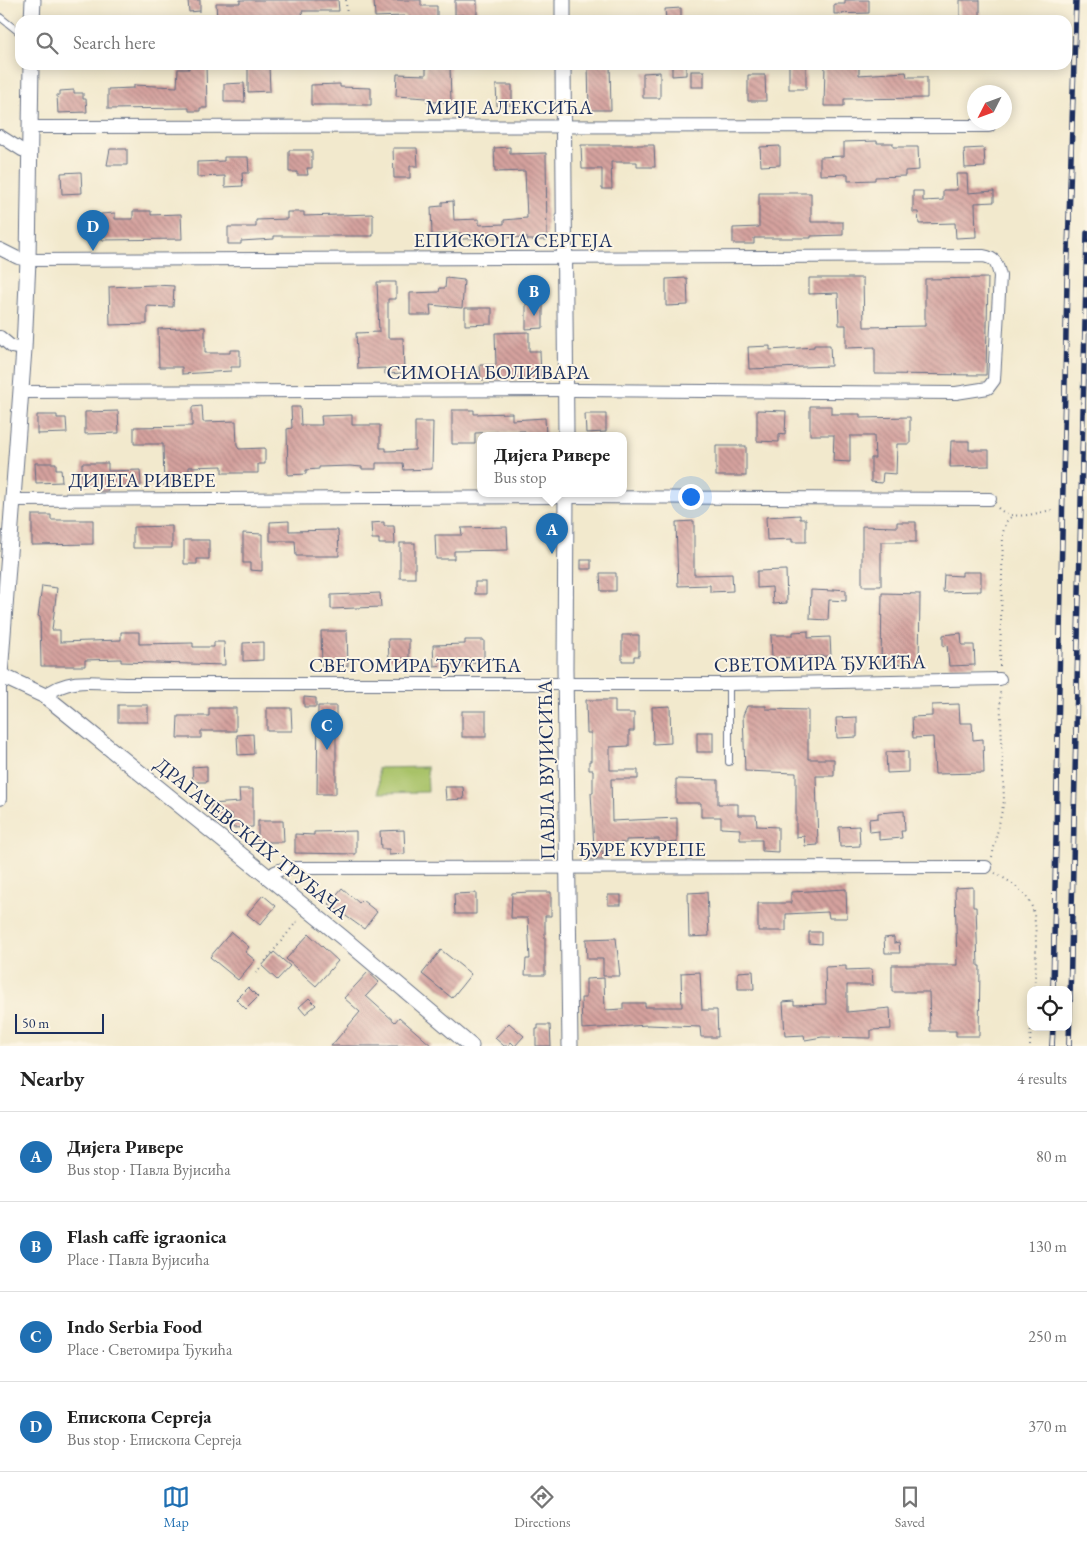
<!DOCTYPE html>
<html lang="en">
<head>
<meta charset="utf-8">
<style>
  :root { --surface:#fff; --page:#f6f6f6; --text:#222; --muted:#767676; --line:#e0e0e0; --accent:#1f6fb2 }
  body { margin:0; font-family:"EB Garamond",serif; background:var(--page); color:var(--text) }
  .controls { position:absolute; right:15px; bottom:15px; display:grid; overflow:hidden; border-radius:10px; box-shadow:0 2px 12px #0003 }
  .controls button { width:45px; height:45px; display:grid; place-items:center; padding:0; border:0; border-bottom:1px solid var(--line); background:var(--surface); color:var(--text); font:25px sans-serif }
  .compass { position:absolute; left:967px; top:85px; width:45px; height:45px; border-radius:50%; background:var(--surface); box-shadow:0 2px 12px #0003; rotate:228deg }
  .scale { position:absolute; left:15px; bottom:12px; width:89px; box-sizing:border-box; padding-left:5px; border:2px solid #1b2f5e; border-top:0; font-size:14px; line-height:18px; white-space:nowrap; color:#1b2f5e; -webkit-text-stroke:4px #fcf5e5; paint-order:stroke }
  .you { position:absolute; left:690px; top:496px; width:18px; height:18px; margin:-12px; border:4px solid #fff; border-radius:50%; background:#1a73e8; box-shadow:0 0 0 8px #1a73e833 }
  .badge { display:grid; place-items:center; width:32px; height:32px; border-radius:50%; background:var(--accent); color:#fff; font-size:16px; font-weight:700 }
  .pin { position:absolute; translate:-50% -41px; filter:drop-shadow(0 1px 2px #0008) }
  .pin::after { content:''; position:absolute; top:26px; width:18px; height:15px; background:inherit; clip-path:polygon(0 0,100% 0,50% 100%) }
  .popup { position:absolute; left:477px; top:432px; width:150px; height:65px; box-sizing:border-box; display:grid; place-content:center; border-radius:10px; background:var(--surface); filter:drop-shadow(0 1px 4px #0005); font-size:16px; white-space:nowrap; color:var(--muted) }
  .popup b { font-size:19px; color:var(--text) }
  .popup::after { content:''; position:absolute; left:50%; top:100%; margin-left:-10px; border:10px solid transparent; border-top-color:var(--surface) }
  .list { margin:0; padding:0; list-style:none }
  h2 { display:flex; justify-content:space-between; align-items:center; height:65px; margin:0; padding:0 20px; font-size:21px }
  h2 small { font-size:16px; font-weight:400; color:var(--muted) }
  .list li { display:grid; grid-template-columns:32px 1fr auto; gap:15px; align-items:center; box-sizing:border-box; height:90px; padding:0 20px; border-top:1px solid var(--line) }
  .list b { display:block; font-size:19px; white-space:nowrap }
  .list p { margin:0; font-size:16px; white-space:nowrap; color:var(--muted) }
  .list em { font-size:16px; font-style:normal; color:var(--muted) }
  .icon { flex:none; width:28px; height:28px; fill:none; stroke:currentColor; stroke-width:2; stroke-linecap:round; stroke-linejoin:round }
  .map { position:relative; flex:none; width:1087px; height:1046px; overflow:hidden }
  .search { position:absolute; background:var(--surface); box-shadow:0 2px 12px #0003; left:15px; right:15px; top:15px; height:55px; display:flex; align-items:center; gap:12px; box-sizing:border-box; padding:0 18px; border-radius:15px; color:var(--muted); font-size:19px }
  .sheet { height:425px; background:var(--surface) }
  nav { display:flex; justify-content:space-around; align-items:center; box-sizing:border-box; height:70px; border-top:1px solid var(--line); background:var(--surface); font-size:14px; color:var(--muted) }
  nav a { display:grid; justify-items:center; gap:2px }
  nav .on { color:var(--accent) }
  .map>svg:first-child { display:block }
  .pitch { fill:#a8c268; stroke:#627863 }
  .building { fill:url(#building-back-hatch) }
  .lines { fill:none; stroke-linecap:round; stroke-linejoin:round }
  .service-casing { stroke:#667085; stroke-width:8 }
  .minor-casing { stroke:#667085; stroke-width:14 }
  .tertiary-casing { stroke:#667085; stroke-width:17 }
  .path { stroke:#667085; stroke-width:2; stroke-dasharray:1 4; stroke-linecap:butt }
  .service { stroke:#fff; stroke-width:6 }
  .minor { stroke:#fff; stroke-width:12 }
  .tertiary { stroke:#fff; stroke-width:15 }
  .rail-casing { stroke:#1b2f5e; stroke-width:5.5 }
  .rail { stroke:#fcf5e5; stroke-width:4; stroke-dasharray:11; stroke-linecap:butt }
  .labels { text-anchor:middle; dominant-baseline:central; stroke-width:4; stroke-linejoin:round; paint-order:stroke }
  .street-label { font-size:20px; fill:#1b2f5e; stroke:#fcf5e5 }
</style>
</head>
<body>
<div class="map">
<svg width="1087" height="1046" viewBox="0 0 1087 1046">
  <defs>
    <pattern id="building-back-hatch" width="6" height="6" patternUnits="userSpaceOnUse" patternTransform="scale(1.25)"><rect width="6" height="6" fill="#d5a29e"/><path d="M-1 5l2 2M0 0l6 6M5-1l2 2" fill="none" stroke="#ac8484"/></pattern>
  </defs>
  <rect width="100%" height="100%" fill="#fcf5e5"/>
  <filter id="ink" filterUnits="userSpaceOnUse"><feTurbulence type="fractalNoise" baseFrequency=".02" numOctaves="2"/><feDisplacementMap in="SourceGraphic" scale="10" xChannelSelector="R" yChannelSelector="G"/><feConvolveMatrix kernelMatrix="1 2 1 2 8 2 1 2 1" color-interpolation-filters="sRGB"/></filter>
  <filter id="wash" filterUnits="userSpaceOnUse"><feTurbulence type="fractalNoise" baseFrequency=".0096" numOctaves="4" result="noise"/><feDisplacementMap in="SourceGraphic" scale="20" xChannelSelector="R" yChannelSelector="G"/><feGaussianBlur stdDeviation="1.12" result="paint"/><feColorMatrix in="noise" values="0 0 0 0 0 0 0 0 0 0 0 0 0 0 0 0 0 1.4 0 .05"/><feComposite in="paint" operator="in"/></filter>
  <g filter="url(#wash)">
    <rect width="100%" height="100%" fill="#f2e9cd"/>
    <path class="pitch" d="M427 767 428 792 379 793 378 768Z"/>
    <g id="blocks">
      <g class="building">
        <path d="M188 0H200V11L189 12Z"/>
        <path d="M240 0H338L339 11H302L303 20H217L216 3H240Z"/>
        <path d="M374 0H421V6H437V20H405V16L375 17Z"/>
        <rect x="455" y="0" width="22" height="15"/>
        <path d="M845 0H869V13L834 14V4H845Z"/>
        <path d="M960 0H980V16L975 17V20H960Z"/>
        <path d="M681 8V20H666L665 9Z"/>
        <path d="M189 65H206L207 108H200V111H189V108L108 109V89L134 88V85L177 87 178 69H189Z"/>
        <path d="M248 65H269L270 91 248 92Z"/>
        <path d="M426 65H450L451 102H427V98L396 96 397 74 426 75Z"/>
        <path d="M588 65H610L611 110H589Z"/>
        <path d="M672 65H686V75L672 76Z"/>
        <rect x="789" y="65" width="17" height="24"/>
        <path d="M825 65H859V75L906 72 907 77H927V98L844 99V106H824Z"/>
        <rect x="691" y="71" width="13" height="16"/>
        <path d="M660 72V98H643V73Z"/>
        <path d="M748 75H765L766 101H748Z"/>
        <path d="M244 83 245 102H224V84Z"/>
        <path d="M340 84V87L371 88V105H311V85Z"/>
        <path d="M496 85H512V105L497 106Z"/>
        <path d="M74 90V93H83V99H86L87 112 58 113 57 95H60V91Z"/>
        <path d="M877 141V143H893V147H918L919 170 905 171V176L875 177V180L848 181V174L820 175V157L844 156V142Z"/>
        <path d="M581 145H654L655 167H637V162H611L612 189H602V169H582Z"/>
        <path d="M780 146V165L761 166 760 147Z"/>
        <path d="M510 147V154L546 153 547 240H527V237L461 239V233L432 235 431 207 442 206V202L453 201 454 220 479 219V225L504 224V220L527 218 525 171 495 172 494 148Z"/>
        <path d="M393 148H417L418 166H410V178H394Z"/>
        <path d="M984 148 985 167 965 168 964 149Z"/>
        <path d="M110 149H127V165H107Z"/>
        <path d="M289 150H312V168H307L308 175H297V172H289Z"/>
        <path d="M224 157H248L249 173H242L243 186 225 187V176L197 177V162L224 161Z"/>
        <path d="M81 172 82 193 62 194 61 173Z"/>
        <path d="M956 174H967L968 193 994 191V202L975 203 976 237 956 238 955 223 919 224 918 212H913V191H923V201L943 200V190H957Z"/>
        <path d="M759 193H811V222H843V235L811 236V238H754V244H733V228L759 227Z"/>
        <path d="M133 211H151V215L181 214 182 239 102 240 101 214 115 213V219H133Z"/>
        <path d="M287 212H304V216L373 214V236H274V239L241 241V244H228V227H256V220L287 219Z"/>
        <path d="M446 278 464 280 462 308 430 305 431 315H410V293L439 292 440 288H445Z"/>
        <path d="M687 278 688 305 666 306V279Z"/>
        <path d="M809 278H863L864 327 925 326V279L988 278 986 375 875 374V347L846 348V325H839L838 293 809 294Z"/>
        <path d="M377 282H396V299H388V338H403L404 373 385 374V368L358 369 356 333 379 332Z"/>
        <path d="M155 285 174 286 173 307 147 306V324L110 325 109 287Z"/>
        <path d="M526 304H543V328L526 329Z"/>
        <path d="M465 308H492V324L465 325Z"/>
        <path d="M205 327V353H230V350H240V367H231V371L182 374V367H159L158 329Z"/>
        <path d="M529 332V351H540L541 379 481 380 480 365H496L495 333Z"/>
        <path d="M814 345H830L831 366 749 369 748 347 770 346V350L814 347Z"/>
        <path d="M202 406 203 422 236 421 237 446 239 449 265 448V464H258V473H222V466L189 467V478H177V487L164 488 163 444H134V427L192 426V407Z"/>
        <path d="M810 406H831V414H860V418L910 417V444H897L896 474 883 473 882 483 871 482V458H875L874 436H850V462L833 461 834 435H810Z"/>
        <path d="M291 407H300L301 425H322L321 416 352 415V425H380V448H386V451L415 450V422H433L432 469 404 470 403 463H376V469H362V467L350 466 319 467V469L306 470V474L288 475 287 429 292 428Z"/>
        <path d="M452 410H474V414L512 413V420L545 418 546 435H525V431L475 433V444H452Z"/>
        <path d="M757 410 786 411 785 435 779 434V442L757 441Z"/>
        <path d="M118 411 119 433 85 434V412Z"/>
        <path d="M585 414H606V432L586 433Z"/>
        <path d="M37 415H57V418H66L67 433 37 434Z"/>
        <path d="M951 441H969V450H989V466L950 467Z"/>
        <rect x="716" y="446" width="30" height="30"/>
        <path d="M35 463H56V469H61L62 482 36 483Z"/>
        <path d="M82 463H108V471L140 470 141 486 108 487V491H99V485H82Z"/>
        <path d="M32 515H51V520H93V544L32 545Z"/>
        <path d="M800 515V519H806V542H792V539L767 540 766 517Z"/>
        <path d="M289 521V531L338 530 339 556H296L295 541H270V522Z"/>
        <path d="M694 521V575L732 574 733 591 710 592V585L678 586 676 522Z"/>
        <path d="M384 522V526H394L395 544H379V539H372L371 523Z"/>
        <path d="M897 522H916V542H881V586H862V526L897 527Z"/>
        <path d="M172 526V548H133V527Z"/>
        <path d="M507 527 508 550 454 551V559H436L435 535H462L461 528Z"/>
        <path d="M243 533 262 534V571L250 570V563H243Z"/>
        <path d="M184 540H209V559H197V564H184Z"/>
        <rect x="400" y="543" width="15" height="35"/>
        <rect x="581" y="560" width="10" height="9"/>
        <path d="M786 570 787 603 773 604 772 587 757 588V571Z"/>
        <path d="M962 572H981V591L943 592 944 575 962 576Z"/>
        <path d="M600 573H616V591H601Z"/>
        <rect x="475" y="582" width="11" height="12"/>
        <path d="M42 586 57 588 52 630H60V642L121 640V632H139V644L193 643V647H214V642H224L225 665 121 662V659L85 660V666H41L40 617 38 616Z"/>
        <path d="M834 589 846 590V601L829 600 828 620 810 619 811 590 834 591Z"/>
        <path d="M380 593 381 607 331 609V595Z"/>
        <path d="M882 593 920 594 919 665 881 664Z"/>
        <path d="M321 631H347L348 666 322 667Z"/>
        <path d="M808 631V638L830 637 831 656 772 658 771 635H793V632Z"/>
        <path d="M961 633 962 645H974L975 665 949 666 947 645 943 646V635Z"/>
        <path d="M622 635H639V656H634V661H622Z"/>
        <path d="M388 639H409V658L389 659Z"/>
        <path d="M465 640H484V662L434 666 433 645 465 644Z"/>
        <path d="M263 642V660L243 661V643Z"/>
        <path d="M304 697 316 698V707H304Z"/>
        <path d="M586 700H615V713H634V731H629V746L610 747V770H638V779H611L612 821 677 818V843L659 842V839L626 840V843H611V848H594L591 793H593V770H589V761H591V733H587Z"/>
        <path d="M959 704 960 723H972L973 740 983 739 984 773 935 774 933 737 913 738 912 717 932 716V705Z"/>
        <rect x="118" y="705" width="30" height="17"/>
        <path d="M318 706H336V794H317Z"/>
        <path d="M670 706 671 743 653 744 652 707Z"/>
        <path d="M747 706H766V709L808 710V759H834V776H816L818 845 805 846 804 836 796 837V773L745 771 743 715Z"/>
        <path d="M209 708H236V731H201V738H177L178 716H209Z"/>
        <path d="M267 708H291L292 731H267Z"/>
        <rect x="462" y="711" width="24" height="26"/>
        <path d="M857 717V737L837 738 836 718Z"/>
        <rect x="697" y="732" width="16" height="20"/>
        <path d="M253 734 254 754 238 755 237 735Z"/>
        <path d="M908 751V772L887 773 886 752Z"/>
        <path d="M207 766V782H193L192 767Z"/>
        <path d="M676 779 718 780V804H738V815H756L757 826 778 827V852L762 851V840H740V829L721 828V817H701V803H676Z"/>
        <path d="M445 787H463L464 799 446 800Z"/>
        <path d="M239 789H253V827L233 828 232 814 212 815 211 804 240 802Z"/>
        <path d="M904 811 905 831H901L902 838 879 840V831L870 832 869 819 878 818V813Z"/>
        <path d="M258 821H283L284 842H258Z"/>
        <path d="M859 826 860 846 840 847 839 827Z"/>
        <path d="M404 830 405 854 389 855V849H381L380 831Z"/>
        <path d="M356 831V854L295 853V834L314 835V832Z"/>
        <rect x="585" y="851" width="18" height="8"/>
        <path d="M973 887V907H976L978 966H980L979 1036H956V1031H930L929 992H892V965H957L955 888Z"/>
        <path d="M342 888 359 903 362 900 377 912 364 929 329 904Z"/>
        <path d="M846 889 847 918H829L828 912 786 914V931H758V903H791V892Z"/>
        <path d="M530 892H551V916H545V975H525L526 959H530L528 918H511L512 893Z"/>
        <path d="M707 892 709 936 689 937 688 893Z"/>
        <path d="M476 893V914H455L454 894Z"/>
        <path d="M263 895 276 906 260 925 247 914Z"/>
        <rect x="608" y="895" width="13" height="10"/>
        <path d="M231 932 249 947 245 952 255 960 238 980 210 957Z"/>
        <path d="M809 932H821V944L809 943Z"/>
        <path d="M309 934 338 961 316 986 286 959Z"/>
        <path d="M894 937V943L899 942 900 953H885L884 938Z"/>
        <path d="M616 938 620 976H603V959H587L586 939Z"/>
        <path d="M441 950 471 974 452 998 422 974Z"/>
        <path d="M274 952 290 966 277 980 262 966Z"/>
        <path d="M846 966V970L872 969 873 985H847V1012L890 1008 891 1029 871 1030V1038L822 1037 805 1040 804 1035 785 1036 783 1002 794 1001V1005L826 1004 825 967Z"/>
        <path d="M753 971 754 989H738V972Z"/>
        <path d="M368 972 379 982 366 996 395 1022 399 1017 432 1046H331L360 1012 344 998Z"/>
        <path d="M700 972 702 1010H717L718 1037H701L700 1027 648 1025 582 1029 581 998H586V979L604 978 605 1010 623 1009V1003H645V1007H682L681 973Z"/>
        <path d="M248 987 258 997 246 1009 236 999Z"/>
        <path d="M309 998 316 1005 305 1014 299 1007Z"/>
        <path d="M509 1023 524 1036 515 1046 511 1042 508 1046H504L495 1038Z"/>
        <path d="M538 1025H550L551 1046H536V1029H538Z"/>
      </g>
    </g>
  </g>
  <g filter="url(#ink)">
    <use href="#blocks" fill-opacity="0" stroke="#667085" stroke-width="1"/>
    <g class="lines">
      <g class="service-casing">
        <g id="service">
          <path d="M0 17 20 33"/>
          <path d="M729 684V762"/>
        </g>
      </g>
      <g class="minor-casing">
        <g id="minor">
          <path d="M30 127 989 126"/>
          <path d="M0 136 22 150 28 151"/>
          <path d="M0 249 18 258 28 260 983 256C996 258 997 264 1000 276L994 380 988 388 956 393 573 390 21 392"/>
          <path d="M0 337 12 347 24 349"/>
          <path d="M15 500 566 497 990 499"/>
          <path d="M45 696C69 676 96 683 125 684H729L1000 679"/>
          <path d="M0 799V675"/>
          <path d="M270 878 275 872 285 868 986 867"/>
        </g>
      </g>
      <g class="tertiary-casing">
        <g id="tertiary">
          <path d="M563 0V20"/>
          <path d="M32 20 33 0"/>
          <path d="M563 65 566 435"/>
          <path d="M566 493 565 669 570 1046"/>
          <path d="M0 675 24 349 28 260 31 65"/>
          <path d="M0 675 45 696 65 712 342 937 471 1046"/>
        </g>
      </g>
      <g class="path">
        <path d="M346 0 347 20"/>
        <path d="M998 508C1012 522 1035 513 1052 510"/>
        <path d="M1000 666 1003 532 1007 521 1012 516"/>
        <path d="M992 857 1004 801 1000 691"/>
        <path d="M995 873C1009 881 1025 890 1032 907 1038 923 1036 972 1034 990"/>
        <path d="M256 973 298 920"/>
        <path d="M1030 1046 1031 1022"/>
      </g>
      <use href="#service" class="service"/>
      <use href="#minor" class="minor"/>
      <use href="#tertiary" class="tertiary"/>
      <g class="rail-casing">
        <g id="rail">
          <path d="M1053 990 1067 282 1076 0"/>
          <path d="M1052 1046 1053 1027"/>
          <path d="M1069 1046 1087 233"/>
        </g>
      </g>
      <use href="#rail" class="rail"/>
    </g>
  </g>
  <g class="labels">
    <g class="street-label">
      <text x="509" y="107">МИЈЕ АЛЕКСИЋА</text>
      <text x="513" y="240">ЕПИСКОПА СЕРГЕЈА</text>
      <text x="488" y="372">СИМОНА БОЛИВАРА</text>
      <text x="142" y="480">ДИЈЕГА РИВЕРЕ</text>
      <text transform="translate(820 663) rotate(-1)">СВЕТОМИРА ЂУКИЋА</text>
      <text x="415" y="665">СВЕТОМИРА ЂУКИЋА</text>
      <text transform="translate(546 770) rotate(-91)">ПАВЛА ВУЈИСИЋА</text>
      <text transform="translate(252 838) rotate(39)">ДРАГАЧЕВСКИХ ТРУБАЧА</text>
      <text x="641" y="849">ЂУРЕ КУРЕПЕ</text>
    </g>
  </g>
</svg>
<div class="controls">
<button><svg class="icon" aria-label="locate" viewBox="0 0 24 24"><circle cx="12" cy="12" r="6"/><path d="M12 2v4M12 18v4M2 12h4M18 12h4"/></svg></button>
</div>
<svg class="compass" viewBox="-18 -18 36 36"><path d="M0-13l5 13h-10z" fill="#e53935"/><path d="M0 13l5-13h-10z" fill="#767676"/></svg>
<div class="scale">50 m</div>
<div class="you"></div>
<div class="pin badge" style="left:552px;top:554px">A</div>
<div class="popup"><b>Дијега Ривере</b>Bus stop</div>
<div class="pin badge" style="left:534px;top:316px">B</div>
<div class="pin badge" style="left:327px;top:750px">C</div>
<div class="pin badge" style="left:93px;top:251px">D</div>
<div class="search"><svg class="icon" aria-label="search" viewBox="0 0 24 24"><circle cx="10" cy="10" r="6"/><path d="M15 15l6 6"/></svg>Search here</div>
</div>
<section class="sheet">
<h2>Nearby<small>4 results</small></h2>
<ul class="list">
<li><span class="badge">A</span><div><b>Дијега Ривере</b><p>Bus stop · Павла Вујисића</p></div><em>80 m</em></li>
<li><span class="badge">B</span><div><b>Flash caffe igraonica</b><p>Place · Павла Вујисића</p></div><em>130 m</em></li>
<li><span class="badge">C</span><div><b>Indo Serbia Food</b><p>Place · Светомира Ђукића</p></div><em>250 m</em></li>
<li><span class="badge">D</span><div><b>Епископа Сергеја</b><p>Bus stop · Епископа Сергеја</p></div><em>370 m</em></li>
</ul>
</section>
<nav>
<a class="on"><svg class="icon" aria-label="map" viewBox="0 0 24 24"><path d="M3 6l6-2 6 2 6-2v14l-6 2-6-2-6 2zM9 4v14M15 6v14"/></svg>Map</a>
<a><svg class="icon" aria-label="directions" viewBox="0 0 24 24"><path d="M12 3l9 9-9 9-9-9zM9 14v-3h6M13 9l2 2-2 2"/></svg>Directions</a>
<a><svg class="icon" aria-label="saved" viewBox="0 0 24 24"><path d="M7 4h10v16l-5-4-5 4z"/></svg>Saved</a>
</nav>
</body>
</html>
